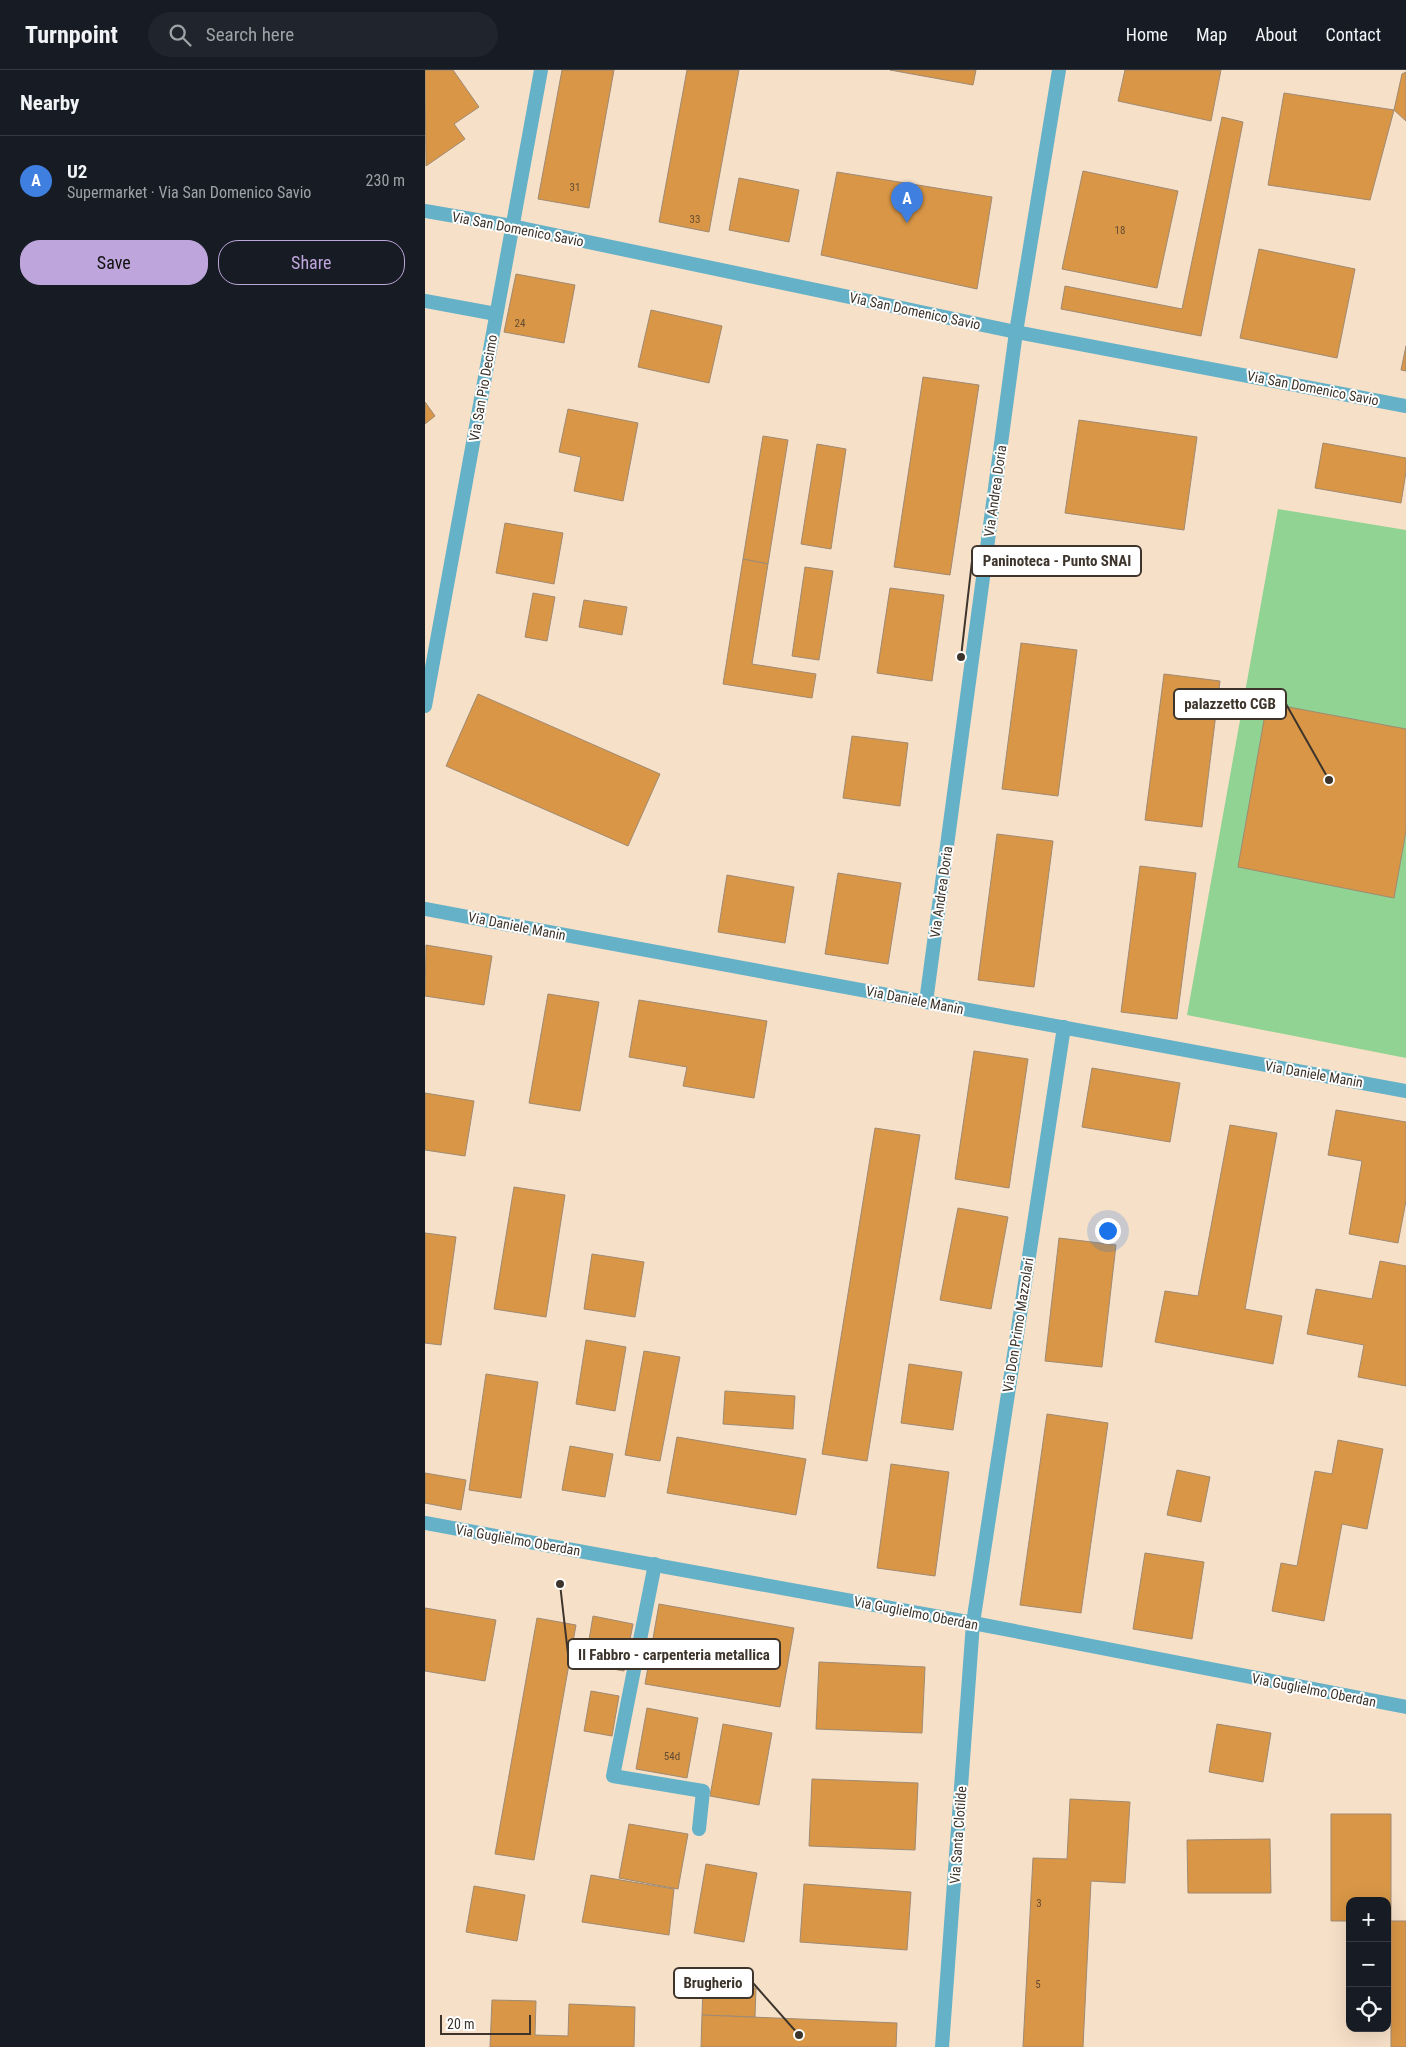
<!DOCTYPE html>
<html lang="en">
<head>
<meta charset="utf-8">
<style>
  :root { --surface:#171b24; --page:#20242c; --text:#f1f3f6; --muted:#9ea1a6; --line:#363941; --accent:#bea5db }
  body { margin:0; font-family:"Roboto Condensed",sans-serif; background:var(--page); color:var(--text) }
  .controls { position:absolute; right:15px; bottom:15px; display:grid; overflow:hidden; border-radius:10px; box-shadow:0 5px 20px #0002 }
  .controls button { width:45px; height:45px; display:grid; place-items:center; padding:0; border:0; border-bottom:1px solid var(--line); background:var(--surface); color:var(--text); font:25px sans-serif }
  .scale { position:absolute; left:15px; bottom:12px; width:91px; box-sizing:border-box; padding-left:5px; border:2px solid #3d342b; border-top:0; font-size:14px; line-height:18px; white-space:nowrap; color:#3d342b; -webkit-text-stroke:4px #fff; paint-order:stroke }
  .you { position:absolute; left:682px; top:1160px; width:18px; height:18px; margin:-12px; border:4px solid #fff; border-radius:50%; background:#1a73e8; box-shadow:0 0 0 8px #1a73e833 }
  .badge { display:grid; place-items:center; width:32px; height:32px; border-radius:50%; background:var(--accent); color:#fff; font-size:16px; font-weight:700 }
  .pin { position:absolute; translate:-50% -41px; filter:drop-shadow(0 1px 2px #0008) }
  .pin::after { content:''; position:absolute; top:26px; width:18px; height:15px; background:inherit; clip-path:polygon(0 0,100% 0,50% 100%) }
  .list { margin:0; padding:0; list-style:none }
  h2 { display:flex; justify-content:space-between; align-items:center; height:65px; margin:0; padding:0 20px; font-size:21px }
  h2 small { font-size:16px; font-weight:400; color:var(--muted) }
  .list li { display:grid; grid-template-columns:32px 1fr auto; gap:15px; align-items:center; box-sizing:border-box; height:90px; padding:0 20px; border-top:1px solid var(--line) }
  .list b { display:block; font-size:19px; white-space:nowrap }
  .list p { margin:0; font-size:16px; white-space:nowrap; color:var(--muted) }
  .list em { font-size:16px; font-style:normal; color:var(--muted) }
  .actions { display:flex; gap:10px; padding:15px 20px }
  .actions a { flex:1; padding:11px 0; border:1px solid var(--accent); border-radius:20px; text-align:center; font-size:18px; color:var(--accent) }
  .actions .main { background:var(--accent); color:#111 }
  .icon { flex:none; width:28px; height:28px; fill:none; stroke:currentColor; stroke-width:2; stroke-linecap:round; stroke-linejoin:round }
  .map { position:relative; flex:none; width:981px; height:1977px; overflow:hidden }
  header { display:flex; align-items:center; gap:30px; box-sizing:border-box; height:70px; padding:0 25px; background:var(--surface); border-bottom:1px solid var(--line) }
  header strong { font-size:24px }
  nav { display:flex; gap:28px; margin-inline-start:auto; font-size:18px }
  .search { width:350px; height:45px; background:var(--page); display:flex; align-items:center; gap:12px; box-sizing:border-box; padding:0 18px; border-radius:28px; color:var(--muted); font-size:19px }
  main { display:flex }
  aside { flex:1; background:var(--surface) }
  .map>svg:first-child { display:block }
  .green { fill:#91d393 }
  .building { fill:#d89646; stroke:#9f8a73 }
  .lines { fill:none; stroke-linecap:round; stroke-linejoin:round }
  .service { stroke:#64b1c8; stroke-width:14 }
  .minor { stroke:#64b1c8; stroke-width:14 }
  .labels { text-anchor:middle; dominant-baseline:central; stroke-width:4; stroke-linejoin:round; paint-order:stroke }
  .number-label { font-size:11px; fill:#644c32 }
  .street-label { font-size:14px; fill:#3d342b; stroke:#fff }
  .leader { fill:none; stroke:#3d342b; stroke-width:2 }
  .callout-dot { fill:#3d342b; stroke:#fff; stroke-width:2 }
  .callout { fill:#fff; stroke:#3d342b; stroke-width:2 }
  .callout-label { font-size:15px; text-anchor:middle; font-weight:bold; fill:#3d342b }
</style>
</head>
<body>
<header>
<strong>Turnpoint</strong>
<div class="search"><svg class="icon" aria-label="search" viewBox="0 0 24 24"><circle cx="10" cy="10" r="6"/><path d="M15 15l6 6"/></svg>Search here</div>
<nav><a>Home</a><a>Map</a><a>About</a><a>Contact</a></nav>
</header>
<main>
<aside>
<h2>Nearby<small></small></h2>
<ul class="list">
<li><span class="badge" style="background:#3f7fe0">A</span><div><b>U2</b><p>Supermarket · Via San Domenico Savio</p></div><em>230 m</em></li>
</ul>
<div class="actions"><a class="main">Save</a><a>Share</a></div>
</aside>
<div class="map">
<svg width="981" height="1977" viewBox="0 0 981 1977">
  <rect width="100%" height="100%" fill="#f7e0c8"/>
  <path class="green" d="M853 439 981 460V988L762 945Z"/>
  <g class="building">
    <path d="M0 0H28L54 37 29 54 40 69 1 96Z"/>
    <path d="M137 0H189L164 138 113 129Z"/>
    <path d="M262 0H314L284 162 234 152Z"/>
    <path d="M465 0H551L548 15Z"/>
    <path d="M700 0H796L786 51 693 31Z"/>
    <path d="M981 2V51L969 40 977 4Z"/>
    <path d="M859 23 969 40 945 130 843 115Z"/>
    <path d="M797 47 818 52 776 266 636 239 640 216 757 239Z"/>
    <path d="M658 101 753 121 732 218 637 199Z"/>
    <path d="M412 102 567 127 552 219 396 185Z"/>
    <path d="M314 108 374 120 364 172 304 160Z"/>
    <path d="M834 179 930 199 912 288 815 268Z"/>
    <path d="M91 204 150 215 139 273 79 262Z"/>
    <path d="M226 240 297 256 284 313 213 297Z"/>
    <path d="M981 276V301L976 300Z"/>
    <path d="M498 307 554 315 525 505 469 497Z"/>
    <path d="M0 332 10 346 0 354Z"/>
    <path d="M143 339 213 353 198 431 149 421 156 387 134 382Z"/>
    <path d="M654 350 772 367 759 460 640 443Z"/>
    <path d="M338 366 363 370 343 494 318 489Z"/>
    <path d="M898 373 981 388V402L976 433 890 418Z"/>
    <path d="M392 374 421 379 406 479 376 474Z"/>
    <path d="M80 453 138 463 129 514 71 503Z"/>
    <path d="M318 489 343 494 327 594 391 604 387 628 298 614Z"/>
    <path d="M380 497 408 501 394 590 367 586Z"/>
    <path d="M465 518 519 525 507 611 452 603Z"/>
    <path d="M108 523 130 527 122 571 100 567Z"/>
    <path d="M159 530 202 537 197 565 154 557Z"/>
    <path d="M596 573 652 580 633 726 577 719Z"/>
    <path d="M739 604 795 611 777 757 720 750Z"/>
    <path d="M53 624 235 704 203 776 21 696Z"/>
    <path d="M842 633 981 659V761L969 828 813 797Z"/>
    <path d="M427 666 483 673 475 736 418 728Z"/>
    <path d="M572 764 628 771 609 917 553 910Z"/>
    <path d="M715 796 771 803 752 949 696 942Z"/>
    <path d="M413 803 476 813 463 894 400 884Z"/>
    <path d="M302 805 369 817 360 873 293 862Z"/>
    <path d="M1 875 67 886 59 935 0 926Z"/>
    <path d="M123 924 174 932 155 1041 104 1033Z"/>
    <path d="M214 930 342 951 329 1028 258 1016 262 997 204 987Z"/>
    <path d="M549 981 603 989 584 1118 530 1109Z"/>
    <path d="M667 998 755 1013 745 1072 657 1057Z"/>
    <path d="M0 1023 49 1031 40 1086 0 1080Z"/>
    <path d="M911 1040 981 1052V1131L973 1173 924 1164 937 1091 903 1085Z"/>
    <path d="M805 1055 852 1063 820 1239 857 1246 848 1294 730 1272 740 1221 773 1226Z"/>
    <path d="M450 1058 495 1065 442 1391 397 1384Z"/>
    <path d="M89 1117 140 1125 121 1247 69 1239Z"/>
    <path d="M533 1138 583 1147 566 1239 515 1230Z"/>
    <path d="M0 1163 31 1167 16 1275 0 1273Z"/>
    <path d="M634 1168 691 1175 677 1297 620 1291Z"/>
    <path d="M167 1184 219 1192 210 1247 159 1239Z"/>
    <path d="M955 1191 981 1196V1316L933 1307 939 1275 882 1264 891 1219 947 1229Z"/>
    <path d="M161 1270 201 1277 190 1341 151 1334Z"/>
    <path d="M219 1281 255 1287 235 1391 200 1385Z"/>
    <path d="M484 1294 537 1302 528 1360 476 1353Z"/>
    <path d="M61 1304 113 1312 96 1428 44 1420Z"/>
    <path d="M300 1321 370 1326 368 1359 298 1354Z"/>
    <path d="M622 1344 683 1353 656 1543 595 1535Z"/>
    <path d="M252 1367 381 1389 371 1445 242 1423Z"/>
    <path d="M913 1370 958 1379 942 1459 917 1454 899 1551 847 1541 856 1493 872 1496 890 1401 907 1404Z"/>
    <path d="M145 1376 188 1384 180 1427 137 1420Z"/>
    <path d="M466 1394 524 1402 510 1506 452 1498Z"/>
    <path d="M752 1400 785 1407 776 1452 742 1445Z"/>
    <path d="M0 1403 41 1410 36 1440 0 1433Z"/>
    <path d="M720 1483 779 1492 767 1569 708 1559Z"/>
    <path d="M234 1534 369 1558 355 1637 220 1614Z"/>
    <path d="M0 1538 71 1550 60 1611 0 1601Z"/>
    <path d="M168 1546 208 1554 199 1601 160 1594Z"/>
    <path d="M112 1548 151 1555 109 1790 70 1784Z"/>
    <path d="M394 1592 500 1597 497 1663 391 1659Z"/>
    <path d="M166 1621 194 1626 187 1666 159 1661Z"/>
    <path d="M222 1638 273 1648 262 1708 211 1699Z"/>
    <path d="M298 1654 347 1663 334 1735 285 1726Z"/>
    <path d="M792 1654 846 1663 838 1712 784 1702Z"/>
    <path d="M387 1709 493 1713 490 1780 384 1776Z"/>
    <path d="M645 1729 705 1732 700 1813 666 1811 658 1977H598L608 1788 642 1789Z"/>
    <path d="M906 1744H966V1851H962V1831H925V1851H906Z"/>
    <path d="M204 1754 263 1764 253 1819 194 1808Z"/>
    <path d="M845 1769 846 1823H763L762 1770Z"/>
    <path d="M281 1794 332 1803 319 1872 269 1863Z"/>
    <path d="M166 1805 249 1819 244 1865 157 1852Z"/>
    <path d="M379 1814 486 1822 482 1880 375 1872Z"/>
    <path d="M49 1816 100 1825 92 1871 41 1862Z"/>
    <rect x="966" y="1851" width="15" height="126"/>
    <path d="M278 1916 331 1918 330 1947 277 1945Z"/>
    <path d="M67 1930 111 1931 110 1965 143 1966 144 1934 210 1937 209 1977H65Z"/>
    <path d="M277 1945 472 1953 471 1977H276Z"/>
  </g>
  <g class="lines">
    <g class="service">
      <path d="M0 231 71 244"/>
      <path d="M230 1494 188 1706 278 1721 274 1759"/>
    </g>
    <g class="minor">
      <path d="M0 141 87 156 591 262 981 336"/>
      <path d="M0 636 116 0"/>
      <path d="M0 839 981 1021"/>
      <path d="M501 932 591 262 634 0"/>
      <path d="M0 1453 548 1553 981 1637"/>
      <path d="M517 1977 548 1553 639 957"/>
    </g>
  </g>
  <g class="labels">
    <g class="number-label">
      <text x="150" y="117">31</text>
      <text x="270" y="149">33</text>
      <text x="695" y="160">18</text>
      <text x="95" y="253">24</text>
      <text x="247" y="1686">54d</text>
      <text x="614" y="1833">3</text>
      <text x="613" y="1914">5</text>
    </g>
    <g class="street-label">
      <text transform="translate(93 159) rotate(11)">Via San Domenico Savio</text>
      <text transform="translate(490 241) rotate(12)">Via San Domenico Savio</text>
      <text transform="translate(58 318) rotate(-80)">Via San Pio Decimo</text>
      <text transform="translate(888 318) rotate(11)">Via San Domenico Savio</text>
      <text transform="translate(570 421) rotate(-82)">Via Andrea Doria</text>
      <text transform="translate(516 822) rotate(-82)">Via Andrea Doria</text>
      <text transform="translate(92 856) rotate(11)">Via Daniele Manin</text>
      <text transform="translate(490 930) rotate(11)">Via Daniele Manin</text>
      <text transform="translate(889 1004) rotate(10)">Via Daniele Manin</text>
      <text transform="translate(593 1255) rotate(-81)">Via Don Primo Mazzolari</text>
      <text transform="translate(93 1470) rotate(10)">Via Guglielmo Oberdan</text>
      <text transform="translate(491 1543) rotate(11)">Via Guglielmo Oberdan</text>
      <text transform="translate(889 1620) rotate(11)">Via Guglielmo Oberdan</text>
      <text transform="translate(533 1765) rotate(-86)">Via Santa Clotilde</text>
    </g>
  </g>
  <path class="leader" d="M536 587L547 491M904 710L861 634M135 1514L143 1584M374 1965L328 1913"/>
  <g class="callout-dot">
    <circle cx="536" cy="587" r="5"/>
    <circle cx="904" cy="710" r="5"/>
    <circle cx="135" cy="1514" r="5"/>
    <circle cx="374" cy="1965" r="5"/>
  </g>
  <g class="callout">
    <rect x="547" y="476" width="169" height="30" rx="5"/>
    <rect x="749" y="619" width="112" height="30" rx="5"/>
    <rect x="143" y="1569" width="212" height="30" rx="5"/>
    <rect x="249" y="1898" width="79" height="30" rx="5"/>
  </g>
  <g class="callout-label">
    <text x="632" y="496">Paninoteca - Punto SNAI</text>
    <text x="805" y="639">palazzetto CGB</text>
    <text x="249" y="1590">Il Fabbro - carpenteria metallica</text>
    <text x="288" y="1918">Brugherio</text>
  </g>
</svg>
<div class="controls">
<button>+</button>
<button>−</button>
<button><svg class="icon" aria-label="locate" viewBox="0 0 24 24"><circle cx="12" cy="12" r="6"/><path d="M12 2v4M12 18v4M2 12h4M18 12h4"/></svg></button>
</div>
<div class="scale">20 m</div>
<div class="you"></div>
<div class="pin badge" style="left:482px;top:153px;background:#3f7fe0">A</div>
</div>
</main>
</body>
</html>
